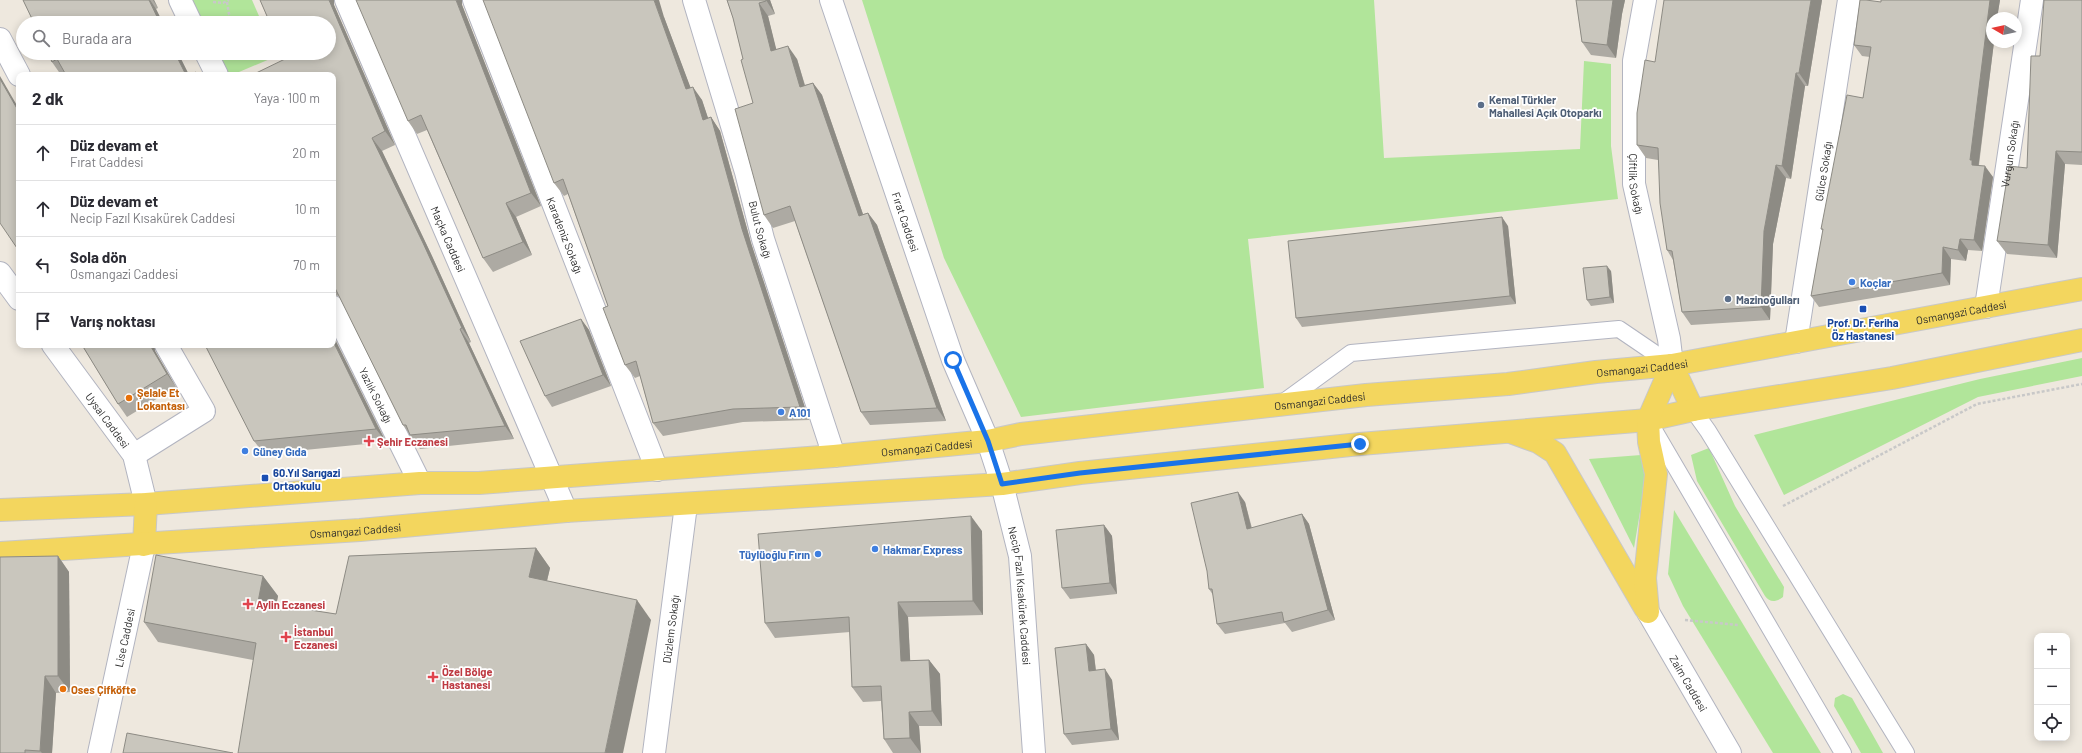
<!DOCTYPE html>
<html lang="tr">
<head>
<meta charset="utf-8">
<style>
  :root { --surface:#fff; --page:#f2f2f3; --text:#2b2b33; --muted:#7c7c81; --line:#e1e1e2 }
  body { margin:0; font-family:Barlow,sans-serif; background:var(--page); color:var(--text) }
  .controls { position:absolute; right:12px; bottom:12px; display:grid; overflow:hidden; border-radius:8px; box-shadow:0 2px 10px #0003 }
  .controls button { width:36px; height:36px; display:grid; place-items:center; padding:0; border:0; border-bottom:1px solid var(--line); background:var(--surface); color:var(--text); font:20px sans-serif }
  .compass { position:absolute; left:1986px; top:12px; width:36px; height:36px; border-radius:50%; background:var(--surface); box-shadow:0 2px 10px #0003; rotate:279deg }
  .stop { position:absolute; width:12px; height:12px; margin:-9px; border:3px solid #1a73e8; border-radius:50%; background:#fff }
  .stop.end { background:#1a73e8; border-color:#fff; box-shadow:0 1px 4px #0008 }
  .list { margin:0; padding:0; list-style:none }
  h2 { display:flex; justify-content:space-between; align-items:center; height:52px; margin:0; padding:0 16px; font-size:17px }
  h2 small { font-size:13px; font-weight:400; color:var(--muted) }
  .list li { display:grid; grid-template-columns:26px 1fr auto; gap:12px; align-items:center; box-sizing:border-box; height:56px; padding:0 16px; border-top:1px solid var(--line) }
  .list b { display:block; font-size:15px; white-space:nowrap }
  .list p { margin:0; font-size:13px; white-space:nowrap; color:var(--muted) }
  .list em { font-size:13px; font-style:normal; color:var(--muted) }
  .icon { flex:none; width:22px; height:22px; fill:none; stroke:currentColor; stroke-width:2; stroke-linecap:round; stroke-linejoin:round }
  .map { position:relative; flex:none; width:2082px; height:753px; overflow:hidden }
  .search { position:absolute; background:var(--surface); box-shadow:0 2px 10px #0003; left:16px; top:16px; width:320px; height:44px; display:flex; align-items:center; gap:10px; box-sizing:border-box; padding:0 14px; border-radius:22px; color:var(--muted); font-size:15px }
  .panel { position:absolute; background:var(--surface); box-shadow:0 2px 10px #0003; left:16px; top:72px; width:320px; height:276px; border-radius:8px }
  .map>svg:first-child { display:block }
  .green { fill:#b1e59a }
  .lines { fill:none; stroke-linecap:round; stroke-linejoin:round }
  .lane-casing { stroke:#b2b4c0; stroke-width:18 }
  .street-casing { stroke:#b2b4c0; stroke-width:24 }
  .secondary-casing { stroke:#b2b4c0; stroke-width:24 }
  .primary-casing { stroke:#c8c8c8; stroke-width:24 }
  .path { stroke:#c8c8c8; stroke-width:2.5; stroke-dasharray:3 2; stroke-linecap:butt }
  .lane { stroke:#fff; stroke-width:16 }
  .street { stroke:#fff; stroke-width:22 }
  .secondary { stroke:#fff; stroke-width:22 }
  .primary { stroke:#f3d65e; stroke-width:22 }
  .wall { fill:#adaaa3 }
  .shaded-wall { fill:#8d8b84 }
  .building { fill:#c9c6bd; stroke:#8d8b84 }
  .route { stroke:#1a73e8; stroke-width:5 }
  .service-dot { fill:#5c6f8a; stroke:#fff; stroke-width:1.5 }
  .shop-dot { fill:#3f7fe0; stroke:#fff; stroke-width:1.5 }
  .transit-dot { fill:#1a4fb4; stroke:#fff; stroke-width:1.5 }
  .food-dot { fill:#e8710a; stroke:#fff; stroke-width:1.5 }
  .health-dot { fill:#e0444e; stroke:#fff; stroke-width:1.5 }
  .labels { text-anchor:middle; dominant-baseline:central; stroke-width:3.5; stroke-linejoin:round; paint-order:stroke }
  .service-label { font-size:11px; font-weight:bold; fill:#4e5e75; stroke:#fff; text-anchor:start }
  .street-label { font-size:11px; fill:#2c2c2c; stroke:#fff }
  .shop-label { font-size:11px; font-weight:bold; fill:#366cbe; stroke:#fff; text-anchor:start }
  .transit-label { font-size:11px; font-weight:bold; fill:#164399; stroke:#fff }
  .food-label { font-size:11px; font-weight:bold; fill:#c56008; stroke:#fff; text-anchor:start }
  .health-label { font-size:11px; font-weight:bold; fill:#be3a42; stroke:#fff; text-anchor:start }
</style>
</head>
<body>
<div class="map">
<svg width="2082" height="753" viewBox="0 0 2082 753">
  <rect width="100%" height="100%" fill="#eee8de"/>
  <g class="green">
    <path d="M189 0H252L262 23H200Z"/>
    <path d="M862 0H1374L1384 158 1580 149 1584 61 1611 64V146L1618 199 1248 239 1264 388 1021 417 944 258Z"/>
    <path d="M214 53H275L277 56 232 75H223Z"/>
    <path d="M2082 358V376L1978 397 1784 495 1754 435 1980 379Z"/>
    <path d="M1709 448 1735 506 1784 587 1783 597C1776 602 1770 603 1765 596L1697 481 1691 455Z"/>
    <path d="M1641 455 1646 476 1634 548 1589 459Z"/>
    <path d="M1674 510 1821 753H1773L1683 606 1668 574Z"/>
    <path d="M1843 694 1852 698 1883 753H1861L1834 706 1835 698Z"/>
  </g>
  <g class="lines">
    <g class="lane-casing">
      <g id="lane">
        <path d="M1281 404 1351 353 1619 329 1672 365"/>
        <path d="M1693 410 1708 431 1906 753"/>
        <path d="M1651 425 1843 753"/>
      </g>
    </g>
    <g class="street-casing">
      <g id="street">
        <path d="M180 0 191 23"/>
        <path id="s1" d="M346 0 566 511"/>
        <path id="s2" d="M474 0 657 470"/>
        <path id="s3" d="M694 0 746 172 763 239 834 456"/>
        <path id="s4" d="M1645 0 1634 61V184L1669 339 1672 365"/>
        <path d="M0 39 19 75"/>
        <path d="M206 53 217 75"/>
        <path id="s5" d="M333 307 420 483"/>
        <path id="s6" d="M1986 307 2032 0"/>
        <path id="s7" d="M1796 342 1849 0"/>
        <path d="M134 455 204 411 166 345"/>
        <path id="s8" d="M654 753 686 505"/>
      </g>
    </g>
    <g class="secondary-casing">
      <g id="secondary">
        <path id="s9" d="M831 0 953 360 988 441 1002 484 1020 556 1034 753"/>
        <path d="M0 273 19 299"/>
        <path id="s10" d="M53 345 134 455 146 504"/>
        <path id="s11" d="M1648 612 1730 753"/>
        <path id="s12" d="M99 753 144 545"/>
      </g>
    </g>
    <g class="primary-casing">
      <g id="primary">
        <path d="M1672 365 1693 410"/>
        <path d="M1513 433 1538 442 1555 453 1645 608"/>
        <path id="s13" d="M0 510 146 504 420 483H479L834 456 988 441 1021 434 1366 395 1508 384 1596 372 1672 365 2082 289"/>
        <path d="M144 545 146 504"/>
        <path id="s14" d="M0 553 360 530 566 511 1002 484 1080 473 1360 444 1648 420 1693 410 1892 378 2082 340"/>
        <path d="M1648 612 1645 578 1656 474 1649 442 1648 420 1672 365"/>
      </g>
    </g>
    <g class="path">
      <path d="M213 2 223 3 229 0"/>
      <path d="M227 2 229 14 235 23"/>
      <path d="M1783 506 1977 404 2082 384"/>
      <path d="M1685 620 1738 625"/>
    </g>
    <use href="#lane" class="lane"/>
    <use href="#street" class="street"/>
    <use href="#secondary" class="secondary"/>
    <use href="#primary" class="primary"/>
  </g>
  <g class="wall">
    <path d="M23 0H154L158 8 156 9 163 23H34Z"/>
    <path d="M260 0H334V5L395 145 382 151 432 256 471 342 469 343 514 439 420 449 403 425 339 296 333 295V75L285 59Z"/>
    <path d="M727 0H770L775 14 768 16 776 50 797 59 805 85 813 83 822 95 863 214 868 213 877 225 946 421 870 425 861 412 795 221 773 228 764 215 753 103 743 59 733 18Z"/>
    <path d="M1576 0H1625L1622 14 1616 58 1591 55 1582 42Z"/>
    <path d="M1822 0 1808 86H1805L1791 179 1786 178 1773 244 1770 320 1691 325 1682 312 1673 260 1667 250 1658 160 1646 158 1637 145 1655 62Z"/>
    <path d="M1881 0H2000L1997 18H1992V42H1994L1979 165 1993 177 1982 251 1968 250 1966 261 1951 259 1950 285 1819 307 1811 296 1823 231 1821 229 1863 98 1870 57 1862 56 1854 45 1881 2Z"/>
    <path d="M2082 0V165L2065 164 2057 258 2007 254 1997 241 2027 168 2040 56Z"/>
    <path d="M462 5 541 206 516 217 532 255 493 272 483 258 427 130 417 134 408 121Z"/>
    <path d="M664 17 690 87 702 100 708 118 711 117 720 131 751 243 809 420 743 422 663 436 653 423 640 376 635 378 625 365 608 306 568 194 564 196 554 183Z"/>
    <path d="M48 53H178L189 75H66L65 73 61 75 52 62Z"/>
    <path d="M1508 226 1516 304 1302 327 1296 318Z"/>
    <path d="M1611 271 1614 303 1591 306 1587 300Z"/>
    <path d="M581 319 589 330 611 386 552 407 545 396Z"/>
    <path d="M82 345H154L155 351 176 387 127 417 118 404Z"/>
    <path d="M333 345 386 442 264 454 254 441Z"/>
    <path d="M1245 502 1252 528 1302 514 1309 524 1335 620 1292 632 1285 623 1225 634 1217 624 1213 595 1209 589Z"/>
    <path d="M1104 525 1112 536 1117 594 1070 599 1062 588Z"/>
    <path d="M982 531 983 615 908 617 910 661 929 660 940 674 942 726H919L921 753H893L884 739 881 701 863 702 852 687 850 632 775 638 765 623Z"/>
    <path d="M536 548 550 568 547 581 651 620 253 660 158 642 144 622 263 576 278 596 276 605 336 614Z"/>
    <path d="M58 556 69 572 70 692 56 693 52 753H0Z"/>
    <path d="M1086 644 1094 655 1096 670 1112 680 1119 740 1072 745 1064 734Z"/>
  </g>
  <g class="shaded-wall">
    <path d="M149 0H150L156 9 163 23H160Z"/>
    <path d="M153 0H154L158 8Z"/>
    <path d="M329 0H334V5L395 145 385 131Z"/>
    <path d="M456 0H462V5L541 206 531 193Z"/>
    <path d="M654 0H659L664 17 696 102 686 89Z"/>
    <path d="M766 0H770L775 14Z"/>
    <path d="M1613 0H1625L1622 14 1616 58 1607 45Z"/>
    <path d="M1811 0H1822L1808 86 1799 73Z"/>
    <path d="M1990 0H2000L1997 18H1992V42H1994L1978 169 1972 165 1970 160Z"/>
    <path d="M759 3 768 16 780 64 771 51Z"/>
    <path d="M788 46 797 59 809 100 800 87Z"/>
    <path d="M175 53H178L189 75H186Z"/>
    <path d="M1796 73 1805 86 1791 179 1782 166Z"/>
    <path d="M0 76 19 109V112L0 79Z"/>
    <path d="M813 83 822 95 868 229 859 216Z"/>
    <path d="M693 87 702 100 713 133 703 120Z"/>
    <path d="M711 117 720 131 751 243 809 420 800 407 742 229Z"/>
    <path d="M372 138 382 151 432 256 471 342 462 328Z"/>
    <path d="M2056 151 2065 164 2057 258 2048 245Z"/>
    <path d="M1776 165 1786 178 1773 244 1770 320 1761 307 1764 231Z"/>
    <path d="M1985 166 1993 177 1982 251 1974 240Z"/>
    <path d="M506 203 516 217 532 255 523 242Z"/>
    <path d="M868 213 877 225 946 421 937 408Z"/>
    <path d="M1502 217 1508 226 1516 304 1510 296Z"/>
    <path d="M1960 239 1968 250 1966 261 1958 250Z"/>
    <path d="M1943 247 1951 259 1950 285 1942 273Z"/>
    <path d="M1607 266 1611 271 1614 303 1610 297Z"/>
    <path d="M581 319 589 330 611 386 603 375Z"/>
    <path d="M460 329 469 343 514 439 505 426Z"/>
    <path d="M333 335 386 442 376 429 333 341Z"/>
    <path d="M150 345H154L155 351 176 387 167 374Z"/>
    <path d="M1238 492 1245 502 1254 539 1247 529Z"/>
    <path d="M1302 514 1309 524 1335 620 1328 610Z"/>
    <path d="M971 516 982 531 983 615 973 601Z"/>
    <path d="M1104 525 1112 536 1117 594 1110 583Z"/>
    <path d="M536 548 550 568 543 597 529 577Z"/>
    <path d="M58 556 69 572 70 692 58 676Z"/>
    <path d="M263 576 278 596 273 622 258 602Z"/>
    <path d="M637 600 651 620 623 753H605Z"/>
    <path d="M898 602 908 617 911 676 901 661Z"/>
    <path d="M1086 644 1094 655 1097 682 1089 671Z"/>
    <path d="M929 660 940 674 942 726 932 711Z"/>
    <path d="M1105 669 1112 680 1119 740 1111 729Z"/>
    <path d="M45 676 56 693 52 753H42L40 751Z"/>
    <path d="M909 712 919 726 921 753 910 738Z"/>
  </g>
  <g class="building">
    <path d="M23 0H149L160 23H34Z"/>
    <path d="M260 0H329L385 131 372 138 423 243 462 328 460 329 505 426 410 435 406 425H403L335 288 333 286V75H252L285 59 283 53H329V23H270Z"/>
    <path d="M356 0H456L531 193 506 203 523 242 483 258 421 115 408 121Z"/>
    <path d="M483 0H654L686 89 693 87 703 120 711 117 742 229 800 407 733 409 653 423 636 361 625 365 603 308 608 306 563 179 554 183Z"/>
    <path d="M727 0H766V1L759 3 771 51 788 46 800 87 813 83 859 216 868 213 937 408 861 412 790 206 764 215 735 109 753 103 741 60 743 59 733 18Z"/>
    <path d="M1576 0H1613L1607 45 1582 42Z"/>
    <path d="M1664 0H1811L1799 73H1796L1782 166 1776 165 1764 231 1761 307 1682 312 1672 251 1667 250 1660 203 1658 148 1637 145V113L1645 60 1655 62Z"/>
    <path d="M1860 0H1866L1881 2V0H1990L1970 160H1972V165L1985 166 1974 240 1960 239 1958 250 1943 247 1942 273 1811 296 1823 229H1821L1847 95 1863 98 1871 47 1854 45Z"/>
    <path d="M2044 0H2082V152L2056 151 2048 245 1997 241 2009 166 2027 168 2031 56H2040Z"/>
    <path d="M48 53H175L186 75H66L57 59 52 62Z"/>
    <path d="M196 72 198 75H190Z"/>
    <path d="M0 79 19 112V251L0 223Z"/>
    <path d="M1502 217 1510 296 1296 318 1288 241Z"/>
    <path d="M1607 266 1610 297 1587 300 1583 268Z"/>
    <path d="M581 319 603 375 545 396 520 341Z"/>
    <path d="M333 341 376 429 254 441 205 345H333Z"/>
    <path d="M82 345H150L167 374 118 404Z"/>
    <path d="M1238 492 1247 529 1302 514 1328 610 1284 622 1282 612 1217 624 1212 589H1209L1207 571 1191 503Z"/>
    <path d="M971 516 973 601 898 602 901 661 929 660 932 711 909 712 910 738 884 739 881 686 852 687 849 617 765 623 758 534Z"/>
    <path d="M1104 525 1110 583 1062 588 1056 530Z"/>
    <path d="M536 548 529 577 637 600 605 753H238L256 643 144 622 156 555 263 576 258 602 336 614 349 556Z"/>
    <path d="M58 556V676H45L40 751 25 750V753H0V557Z"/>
    <path d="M1086 644 1089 671 1105 669 1111 729 1064 734 1055 648Z"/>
    <path d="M127 733 233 753H123Z"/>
  </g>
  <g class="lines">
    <path class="route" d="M953 360 988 441 1002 484 1080 473 1360 444"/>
  </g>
  <g class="service-dot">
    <circle cx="1481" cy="105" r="4"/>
    <circle cx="1728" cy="299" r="4"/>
  </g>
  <g class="shop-dot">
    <circle cx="1852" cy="282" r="4"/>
    <circle cx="781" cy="412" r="4"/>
    <circle cx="245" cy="451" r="4"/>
    <circle cx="875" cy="549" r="4"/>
    <circle cx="818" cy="554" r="4"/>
  </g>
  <g class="transit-dot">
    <rect x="1859" y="305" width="8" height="8" rx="2"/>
    <rect x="261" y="474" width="8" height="8" rx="2"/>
  </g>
  <g class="food-dot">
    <circle cx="129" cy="398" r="4"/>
    <circle cx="63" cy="689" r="4"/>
  </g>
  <g class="health-dot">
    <path d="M367 435h4v4h4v4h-4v4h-4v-4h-4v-4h4z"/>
    <path d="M246 598h4v4h4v4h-4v4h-4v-4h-4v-4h4z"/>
    <path d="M284 631h4v4h4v4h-4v4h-4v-4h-4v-4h4z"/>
    <path d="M431 671h4v4h4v4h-4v4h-4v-4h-4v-4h4z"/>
  </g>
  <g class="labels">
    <g class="service-label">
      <text x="1489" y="99">Kemal Türkler<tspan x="1489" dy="13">Mahallesi Açık Otoparkı</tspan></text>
      <text x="1736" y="299">Mazinoğulları</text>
    </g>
    <g class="street-label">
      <text stroke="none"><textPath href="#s6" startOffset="155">Vurgun Sokağı</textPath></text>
      <text stroke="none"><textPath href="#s7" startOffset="173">Gülce Sokağı</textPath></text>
      <text stroke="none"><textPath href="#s4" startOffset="185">Çiftlik Sokağı</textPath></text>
      <text stroke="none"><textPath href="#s9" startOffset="234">Fırat Caddesi</textPath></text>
      <text stroke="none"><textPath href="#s3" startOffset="239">Bulut Sokağı</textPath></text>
      <text stroke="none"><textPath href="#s2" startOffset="252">Karadeniz Sokağı</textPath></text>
      <text stroke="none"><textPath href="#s1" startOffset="260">Maçka Caddesi</textPath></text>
      <text stroke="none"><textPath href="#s13" startOffset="1973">Osmangazi Caddesi</textPath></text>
      <text stroke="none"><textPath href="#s13" startOffset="1649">Osmangazi Caddesi</textPath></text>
      <text stroke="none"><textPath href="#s5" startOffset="98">Yazlık Sokağı</textPath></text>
      <text stroke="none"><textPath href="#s13" startOffset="1325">Osmangazi Caddesi</textPath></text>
      <text stroke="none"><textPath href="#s10" startOffset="93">Uysal Caddesi</textPath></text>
      <text stroke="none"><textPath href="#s13" startOffset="929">Osmangazi Caddesi</textPath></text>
      <text stroke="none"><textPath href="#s14" startOffset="356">Osmangazi Caddesi</textPath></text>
      <text stroke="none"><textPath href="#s9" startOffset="627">Necip Fazıl Kısakürek Caddesi</textPath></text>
      <text stroke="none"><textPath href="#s8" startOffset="125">Düzlem Sokağı</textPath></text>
      <text stroke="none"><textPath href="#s12" startOffset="118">Lise Caddesi</textPath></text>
      <text stroke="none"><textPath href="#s11" startOffset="82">Zaim Caddesi</textPath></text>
    </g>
    <g class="shop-label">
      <text x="1860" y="282">Koçlar</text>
      <text x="789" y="412">A101</text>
      <text x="253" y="451">Güney Gıda</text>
      <text x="883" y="549">Hakmar Express</text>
      <text x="810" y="554" text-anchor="end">Tüylüoğlu Fırın</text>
    </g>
    <g class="transit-label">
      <text x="1863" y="322">Prof. Dr. Feriha<tspan x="1863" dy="13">Öz Hastanesi</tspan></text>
      <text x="273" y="472" text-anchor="start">60.Yıl Sarıgazi<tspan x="273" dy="13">Ortaokulu</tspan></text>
    </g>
    <g class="food-label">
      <text x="137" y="392">Şelale Et<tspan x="137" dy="13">Lokantası</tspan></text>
      <text x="71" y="689">Oses Çifköfte</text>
    </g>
    <g class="health-label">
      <text x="377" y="441">Şehir Eczanesi</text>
      <text x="256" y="604">Aylin Eczanesi</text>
      <text x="294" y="631">İstanbul<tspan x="294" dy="13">Eczanesi</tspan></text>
      <text x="442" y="671">Özel Bölge<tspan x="442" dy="13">Hastanesi</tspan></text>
    </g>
  </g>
</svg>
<div class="controls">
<button>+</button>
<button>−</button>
<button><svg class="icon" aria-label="locate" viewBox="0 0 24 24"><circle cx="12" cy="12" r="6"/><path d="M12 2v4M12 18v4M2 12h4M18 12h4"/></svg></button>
</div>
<svg class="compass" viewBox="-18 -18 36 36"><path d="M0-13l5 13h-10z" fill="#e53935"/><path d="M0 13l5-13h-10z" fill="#7c7c81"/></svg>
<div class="stop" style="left:953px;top:360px"></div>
<div class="stop end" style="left:1360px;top:444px"></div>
<div class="search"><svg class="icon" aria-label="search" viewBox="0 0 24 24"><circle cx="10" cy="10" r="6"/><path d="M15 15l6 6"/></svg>Burada ara</div>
<section class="panel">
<h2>2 dk<small>Yaya · 100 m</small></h2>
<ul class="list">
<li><svg class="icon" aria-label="ahead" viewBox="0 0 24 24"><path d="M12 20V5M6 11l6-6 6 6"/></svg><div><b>Düz devam et</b><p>Fırat Caddesi</p></div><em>20 m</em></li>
<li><svg class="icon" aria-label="ahead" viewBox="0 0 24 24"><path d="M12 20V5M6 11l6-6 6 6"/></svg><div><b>Düz devam et</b><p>Necip Fazıl Kısakürek Caddesi</p></div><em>10 m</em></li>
<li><svg class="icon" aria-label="left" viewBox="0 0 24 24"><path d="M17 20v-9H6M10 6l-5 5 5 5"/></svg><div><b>Sola dön</b><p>Osmangazi Caddesi</p></div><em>70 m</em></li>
<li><svg class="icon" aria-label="arrive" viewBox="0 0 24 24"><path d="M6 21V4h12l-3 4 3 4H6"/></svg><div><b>Varış noktası</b></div></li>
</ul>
</section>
</div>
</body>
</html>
